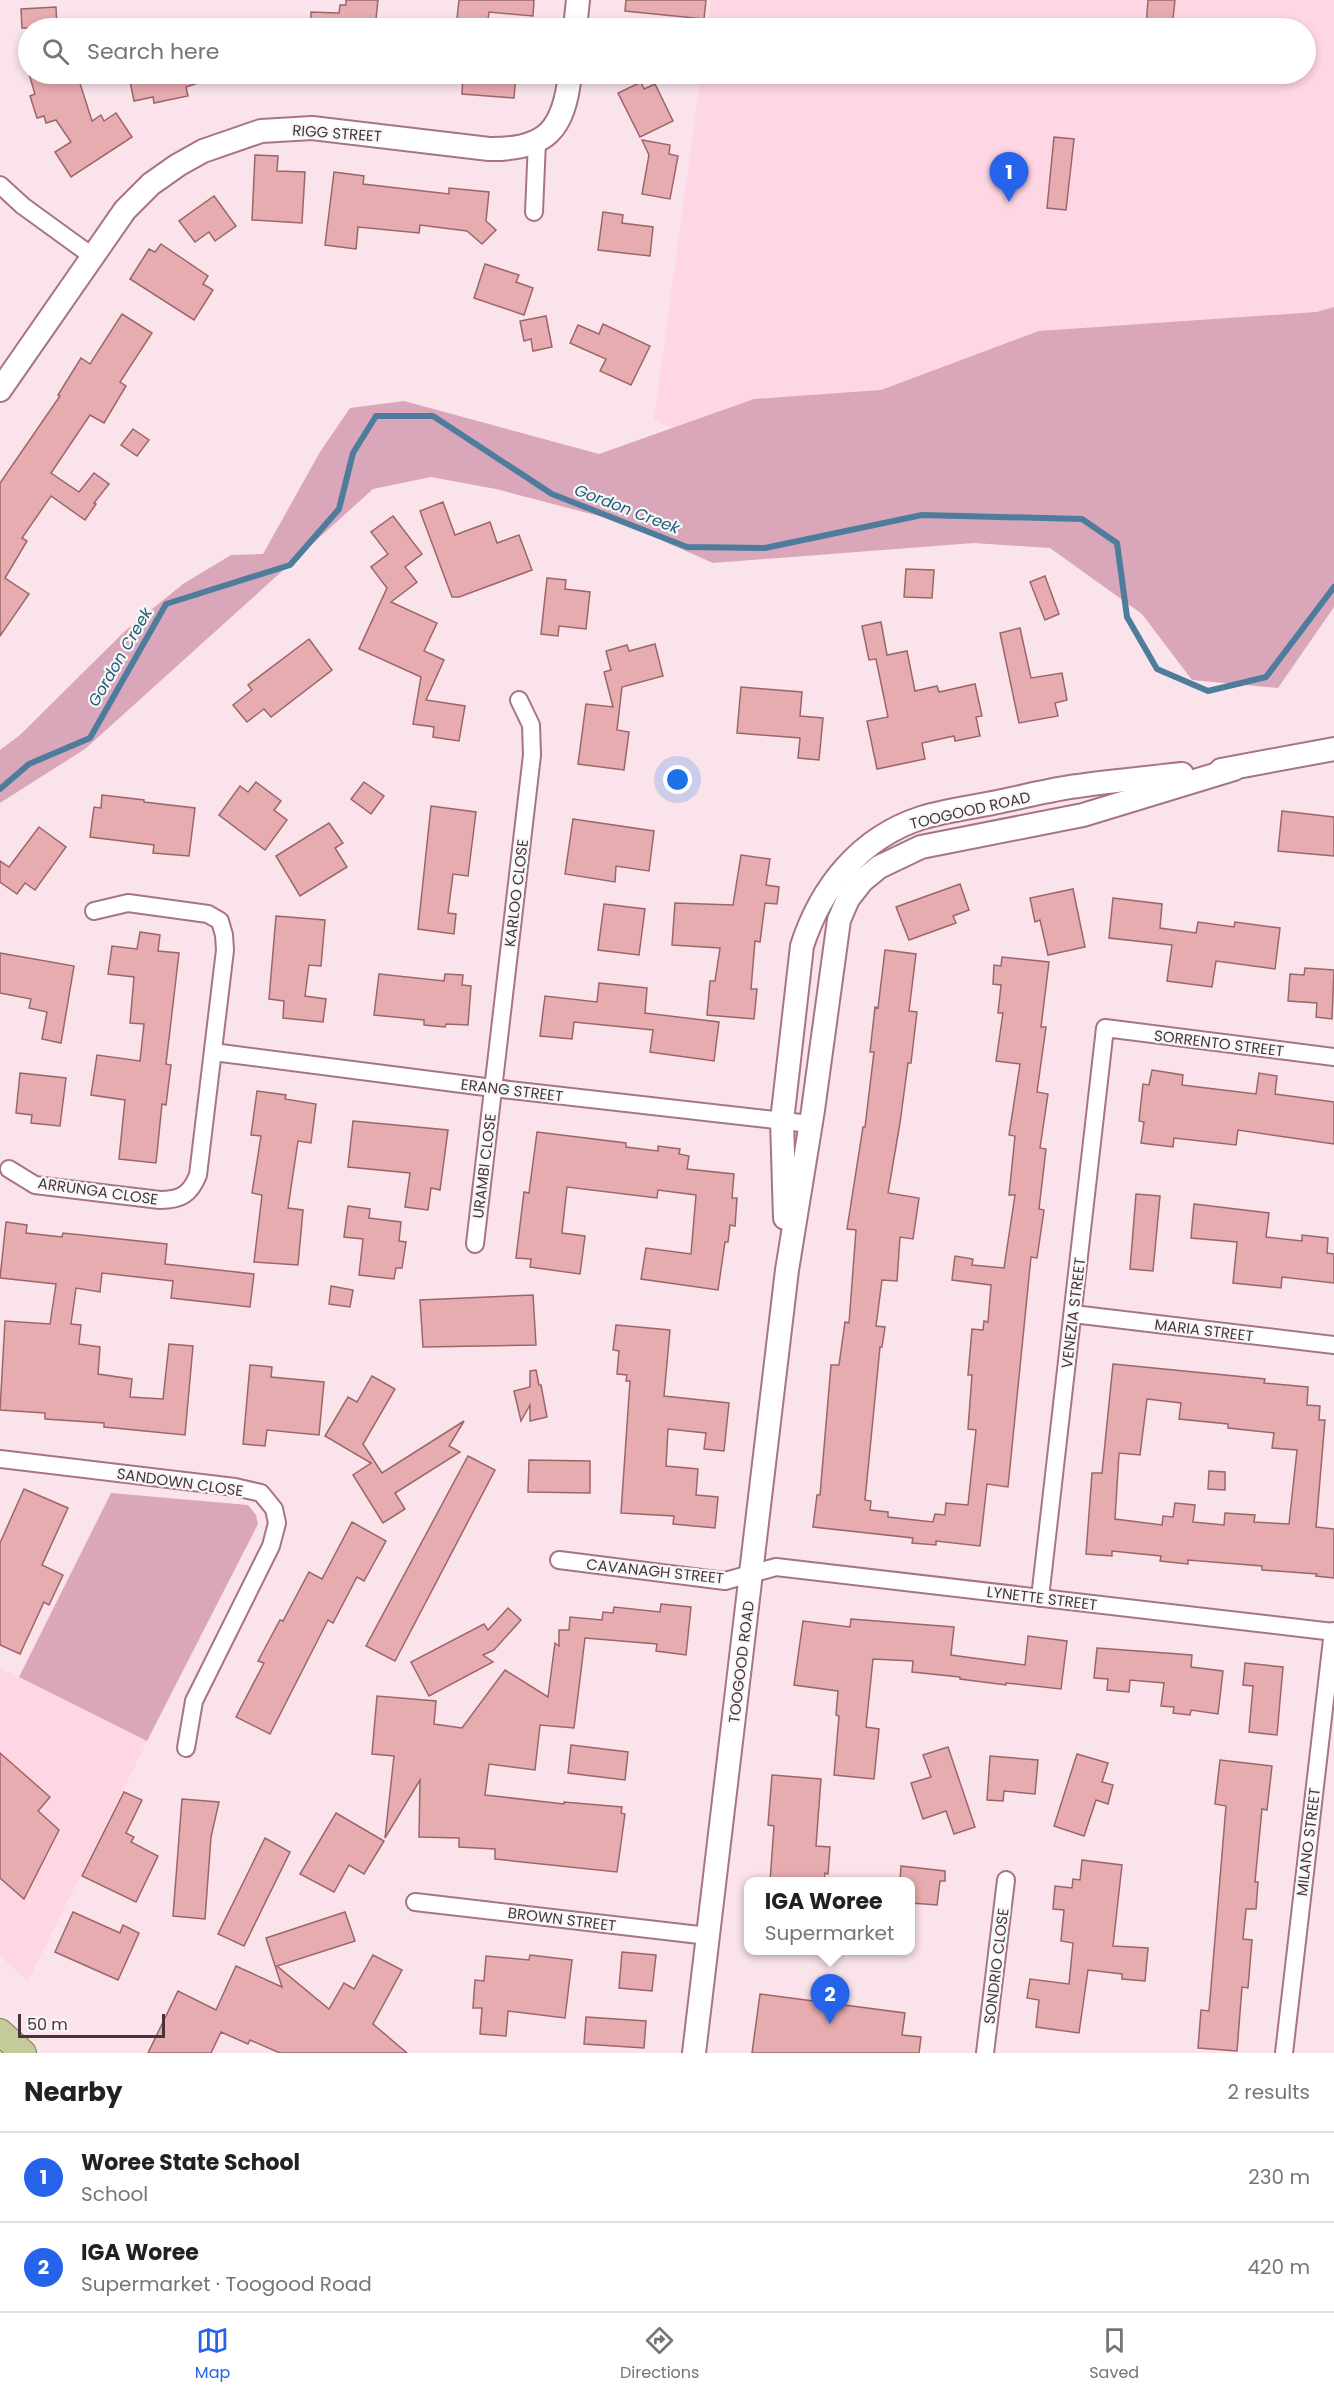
<!DOCTYPE html>
<html lang="en">
<head>
<meta charset="utf-8">
<style>
  :root { --surface:#fff; --page:#f2f2f2; --text:#202124; --muted:#757577; --line:#e0e0e0; --accent:#2563eb }
  body { margin:0; font-family:Poppins,sans-serif; background:var(--page); color:var(--text) }
  .scale { position:absolute; left:18px; bottom:15px; width:147px; box-sizing:border-box; padding-left:6px; border:3px solid #49333b; border-top:0; font-size:16px; line-height:21px; white-space:nowrap; color:#49333b; -webkit-text-stroke:4px #f7f7f7; paint-order:stroke }
  .you { position:absolute; left:678px; top:780px; width:21px; height:21px; margin:-15px; border:4px solid #fff; border-radius:50%; background:#1a73e8; box-shadow:0 0 0 9px #1a73e833 }
  .badge { display:grid; place-items:center; width:39px; height:39px; border-radius:50%; background:var(--accent); color:#fff; font-size:20px; font-weight:700 }
  .pin { position:absolute; translate:-50% -50px; filter:drop-shadow(0 2px 3px #0008) }
  .pin::after { content:''; position:absolute; top:32px; width:21px; height:18px; background:inherit; clip-path:polygon(0 0,100% 0,50% 100%) }
  .popup { position:absolute; left:744px; top:1877px; width:171px; height:78px; box-sizing:border-box; display:grid; place-content:center; border-radius:12px; background:var(--surface); filter:drop-shadow(0 2px 4px #0005); font-size:20px; white-space:nowrap; color:var(--muted) }
  .popup b { font-size:22px; color:var(--text) }
  .popup::after { content:''; position:absolute; left:50%; top:100%; margin-left:-12px; border:12px solid transparent; border-top-color:var(--surface) }
  .list { margin:0; padding:0; list-style:none }
  h2 { display:flex; justify-content:space-between; align-items:center; height:78px; margin:0; padding:0 24px; font-size:26px }
  h2 small { font-size:20px; font-weight:400; color:var(--muted) }
  .list li { display:grid; grid-template-columns:39px 1fr auto; gap:18px; align-items:center; box-sizing:border-box; height:90px; padding:0 24px; border-top:2px solid var(--line) }
  .list b { display:block; font-size:22px; white-space:nowrap }
  .list p { margin:0; font-size:20px; white-space:nowrap; color:var(--muted) }
  .list em { font-size:20px; font-style:normal; color:var(--muted) }
  .icon { flex:none; width:33px; height:33px; fill:none; stroke:currentColor; stroke-width:2; stroke-linecap:round; stroke-linejoin:round }
  .map { position:relative; flex:none; width:1334px; height:2053px; overflow:hidden }
  .search { position:absolute; background:var(--surface); box-shadow:0 3px 9px #0003; left:18px; right:18px; top:18px; height:66px; display:flex; align-items:center; gap:15px; box-sizing:border-box; padding:0 21px; border-radius:33px; color:var(--muted); font-size:22px }
  .sheet { height:258px; background:var(--surface) }
  nav { display:flex; justify-content:space-around; align-items:center; box-sizing:border-box; height:84px; border-top:2px solid var(--line); background:var(--surface); font-size:16px; color:var(--muted) }
  nav a { display:grid; justify-items:center; gap:3px }
  nav .on { color:var(--accent) }
  .map>svg:first-child { display:block }
  .built { fill:#fed6e4 }
  .green { fill:#daa6b9 }
  .lines { fill:none; stroke-linecap:round; stroke-linejoin:round }
  .stream { stroke:#4e7c9d; stroke-width:6 }
  .building { fill:#e7acaf; stroke:#9c6669; stroke-width:1.5; fill-rule:evenodd }
  .street-casing { stroke:#a77487; stroke-width:20 }
  .secondary-casing { stroke:#a77487; stroke-width:26 }
  .primary-casing { stroke:#807e4d; stroke-width:28 }
  .street { stroke:#fff; stroke-width:16 }
  .secondary { stroke:#fff; stroke-width:22 }
  .primary { stroke:#c4ca9a; stroke-width:26 }
  .labels { text-anchor:middle; dominant-baseline:central; stroke-width:4.5; stroke-linejoin:round; paint-order:stroke }
  .street-label { font-size:15px; fill:#49333b; stroke:#f7f7f7 }
  .water-label { font-size:16px; font-style:italic; fill:#235d7b; stroke:#f7f7f7 }
</style>
</head>
<body>
<div class="map">
<svg width="1334" height="2053" viewBox="0 0 1334 2053">
  <rect width="100%" height="100%" fill="#fae3eb"/>
  <g class="built">
    <path d="M711 0H1334V331L756 473 654 419 701 74H1306V28H707Z"/>
    <path d="M0 1668 147 1741 28 1981 0 1956Z"/>
  </g>
  <g class="green">
    <path d="M1334 307V607L1278 688 1192 680 1142 614 1050 548 974 543 713 563 618 521 496 489 431 477 373 489 85 749 0 803V750L20 735 125 631 183 584 231 555 263 554 320 452 350 408 404 401 599 454 754 399 881 390 1039 331 1317 312Z"/>
    <path d="M111 1493 248 1505 256 1515 258 1524 147 1741 19 1677Z"/>
  </g>
  <g class="lines">
    <path class="stream" d="M0 789 29 764 90 738 166 604 290 565 339 509 353 453 376 416H433L552 494 687 547 765 548 922 515 1082 519 1117 543 1127 617 1157 669 1208 691 1266 677 1334 587"/>
  </g>
  <g class="building">
    <path d="M346 0H378L375 28H311V12L339 13 340 5H346Z"/>
    <path d="M459 0H534L533 16 489 12 487 28H456Z"/>
    <path d="M626 0H706L704 19 625 11Z"/>
    <path d="M1148 0H1175L1172 28H1146Z"/>
    <path d="M56 7 57 28H22L21 9Z"/>
    <path d="M29 74H77L92 121 101 115 104 121 116 113 132 137 71 177 55 152 71 142 56 120 46 123 44 116 37 118 30 96 35 94Z"/>
    <path d="M141 74H219V76L186 87 188 96 154 103 153 97 134 101 129 76Z"/>
    <path d="M463 74H516L514 98 462 94Z"/>
    <path d="M641 82 644 89 655 84 673 121 640 137 618 93Z"/>
    <path d="M1054 137 1074 139 1066 210 1047 208Z"/>
    <path d="M642 140 670 145 669 154 678 156 670 199 642 194 649 155Z"/>
    <path d="M255 155 278 156 277 171 305 172 302 223 252 220Z"/>
    <path d="M334 172 364 176 363 184 449 194V188L489 192 486 221 496 230 482 244 467 231 420 225 419 233 358 227 356 249 325 245Z"/>
    <path d="M214 196 236 226 215 241 209 232 195 242 179 221Z"/>
    <path d="M603 212 623 215 622 223 653 227 650 256 598 250Z"/>
    <path d="M161 244 208 276 203 284 213 290 194 320 130 279 149 249 155 252Z"/>
    <path d="M485 264 519 275 516 282 533 288 524 315 474 298Z"/>
    <path d="M122 314 152 333 120 382 126 386 104 423 90 415 51 473 79 492 94 473 109 484 94 503 96 504 85 520 51 496 22 538 27 541 5 578 29 594 0 636V483L60 396 58 395 81 358 90 364Z"/>
    <path d="M546 316 552 347 533 351 531 339 524 341 520 321Z"/>
    <path d="M603 324 650 346 631 385 600 371 606 359 570 343 578 325 599 334Z"/>
    <path d="M133 429 149 440 137 456 121 445Z"/>
    <path d="M443 502 455 535 490 522 497 543 519 535 532 570 459 597H452L420 511Z"/>
    <path d="M393 516 422 554 405 567 417 582 391 602 437 623 424 651 444 660 426 700 465 706 459 741 433 737 434 727 413 724 421 677 359 649 387 588 371 567 388 554 371 532Z"/>
    <path d="M906 569 934 570 932 598 904 597Z"/>
    <path d="M1045 576 1059 614 1045 620 1030 582Z"/>
    <path d="M547 578 566 580 565 589 590 592 586 629 559 626 558 636 541 634Z"/>
    <path d="M881 622 887 655 907 651 915 691 937 686 939 692 975 684 982 716 976 717 980 736 955 741 954 736 922 743 925 759 877 769 867 721 888 717 876 659 869 660 862 626Z"/>
    <path d="M1020 628 1031 678 1062 673 1067 700 1055 703 1058 716 1019 723 1000 633Z"/>
    <path d="M309 639 332 670 271 717 264 709 247 722 233 705 252 690 248 685Z"/>
    <path d="M655 644 663 676 622 687 617 730 629 732 624 770 578 764 586 704 613 707 604 672 611 670 606 651 627 645 629 651Z"/>
    <path d="M741 687 802 692 800 716 823 718 819 760 798 758 800 738 737 733Z"/>
    <path d="M256 782 281 801 274 810 287 820 265 850 219 815 240 786 248 792Z"/>
    <path d="M364 782 384 796 371 814 351 799Z"/>
    <path d="M102 795 144 800V802L195 808 189 856 153 853 154 845 90 837 94 807 101 808Z"/>
    <path d="M431 806 476 812 468 876 453 874 448 913 456 914 454 934 418 929Z"/>
    <path d="M1282 811 1334 817V856L1278 851Z"/>
    <path d="M573 819 654 831 649 871 616 866 615 882 565 874Z"/>
    <path d="M329 823 343 843 335 848 347 867 300 896 276 856Z"/>
    <path d="M39 827 66 847 35 890 25 883 17 894 0 882V861L9 867Z"/>
    <path d="M741 855 770 859 766 885 779 887 777 904 765 903 760 942 755 941 751 989H757L754 1019 707 1015 710 981H715L720 948 672 945 675 903 733 905Z"/>
    <path d="M960 884 969 910 953 916 956 923 909 940 896 907Z"/>
    <path d="M1073 889 1085 947 1048 955 1040 920 1035 922 1030 898Z"/>
    <path d="M1113 898 1162 904 1160 928 1196 933 1198 922 1234 927 1235 922 1280 928 1275 969 1216 961 1212 987 1167 981 1172 945 1109 938Z"/>
    <path d="M604 904 645 909 639 955 598 950Z"/>
    <path d="M276 916 325 920 321 966 309 965 305 996 326 999 323 1022 283 1018 284 1001 269 999Z"/>
    <path d="M140 932 160 935 158 951 179 953 166 1064 171 1065 166 1105 162 1104 156 1163 119 1159 125 1100 91 1095 97 1055 140 1061 144 1024 130 1023 134 977 108 974 112 946 137 949Z"/>
    <path d="M885 950 916 954 909 1011 917 1012 911 1063H908L900 1123 888 1193 919 1198 913 1239 900 1237 897 1281 882 1280 876 1326 885 1327 882 1347H880L865 1500 871 1501 870 1510 888 1512V1517L933 1522 935 1514 945 1515 946 1503 968 1505 976 1430 968 1429 972 1375H968L972 1329 983 1330 984 1321 988 1322 991 1285 952 1280 955 1256 973 1259 972 1265 1004 1268 1015 1195H1009L1015 1136 1009 1135 1020 1064 996 1061 1003 1013H998L1001 985 993 984 994 965 1001 966 1002 957 1049 962 1041 1027H1046L1037 1092 1048 1094 1040 1148 1046 1149 1039 1209 1044 1210 1037 1258 1031 1257 1008 1487 987 1484 980 1546 936 1541V1545L912 1543 913 1538 813 1527 817 1495H820L831 1365H839L845 1322 849 1323 856 1230 847 1229 863 1127H865L874 1052H870L875 1007 878 1008Z"/>
    <path d="M0 953 74 966 61 1043 42 1039 47 1012 29 1008 31 999 0 993Z"/>
    <path d="M1305 968 1334 970 1332 1019 1316 1017 1317 1003 1288 1001 1290 974 1304 975Z"/>
    <path d="M379 974 444 981 445 974 463 975 462 985 471 986 468 1025 446 1024 445 1027 424 1025V1020L374 1015Z"/>
    <path d="M599 983 647 988 645 1013 719 1022 714 1061 650 1052 653 1030 574 1022 572 1039 540 1036 545 996 597 1002Z"/>
    <path d="M1152 1070 1183 1075 1182 1085 1256 1094 1259 1073 1277 1076 1275 1094 1334 1102V1144L1238 1130 1236 1145 1174 1138 1173 1147 1141 1143 1144 1122 1139 1121 1143 1084 1149 1085Z"/>
    <path d="M20 1073 66 1078 60 1126 31 1123 32 1115 16 1113Z"/>
    <path d="M257 1091 286 1095 285 1099 316 1104 311 1143 298 1141 288 1208 303 1210 298 1265 254 1262 262 1195 252 1193 261 1136 251 1135Z"/>
    <path d="M353 1121 448 1130 440 1190 431 1188 428 1210 405 1207 410 1173 348 1167Z"/>
    <path d="M537 1132 626 1143V1147L658 1151V1146L680 1149 679 1154 689 1156 687 1169 734 1174 732 1198H737L735 1226 730 1225 728 1242H725L718 1290 641 1279 646 1248 691 1254 696 1195 658 1190 657 1198 567 1187 562 1233 585 1236 580 1274 530 1267 531 1259 516 1258 524 1192 529 1193Z"/>
    <path d="M1136 1194 1160 1196 1153 1271 1130 1269Z"/>
    <path d="M1194 1204 1269 1213 1266 1237 1302 1241V1235L1328 1238 1327 1253 1334 1254V1283L1282 1277 1281 1288 1233 1283 1237 1242 1191 1238Z"/>
    <path d="M348 1206 370 1209 369 1218 401 1222 399 1241 406 1242 402 1268H396L394 1279 359 1275 363 1239 344 1237Z"/>
    <path d="M6 1222 27 1225 26 1233 62 1237 63 1233 167 1244 165 1264 254 1274 250 1307 171 1298 173 1281 102 1273 100 1292 76 1288 71 1324 81 1325 79 1344 100 1347 98 1374 132 1379 130 1397 163 1399 169 1344 193 1346 185 1435 104 1427V1423L45 1419V1413L0 1410 5 1321 50 1324 56 1284 0 1278Z"/>
    <path d="M331 1286 353 1290 350 1307 329 1304Z"/>
    <path d="M533 1295 536 1345 423 1347 420 1300Z"/>
    <path d="M616 1325 670 1330 664 1396 729 1403 724 1451 704 1449 706 1433 668 1429 666 1466 698 1469 696 1495 718 1497 715 1528 673 1524 674 1516 621 1513 630 1381H626L627 1375 617 1374 619 1351 613 1350Z"/>
    <path d="M1113 1364 1265 1379 1264 1383 1308 1387 1307 1405 1320 1406 1319 1420H1325L1316 1527 1334 1529V1578L1316 1576 1317 1574 1262 1570V1566L1188 1560V1564L1160 1561 1161 1556 1112 1551V1556L1086 1554 1092 1473H1102ZM1147 1399 1181 1403 1179 1419 1228 1424V1428L1274 1433 1272 1448 1297 1450 1289 1524 1254 1522 1255 1515 1225 1513 1224 1525 1193 1522 1195 1505 1175 1503 1173 1517 1163 1516 1162 1525 1115 1519 1119 1453 1140 1455Z"/>
    <path d="M250 1365 272 1367 271 1377 324 1382 319 1435 267 1430 265 1446 243 1444Z"/>
    <path d="M536 1370 539 1385H541L547 1417 530 1421V1405L521 1421 514 1391 530 1387V1371Z"/>
    <path d="M372 1376 395 1389 363 1444 382 1473 464 1421 449 1446 460 1452 395 1493 405 1509 383 1523 353 1475 371 1463 325 1436 348 1397 357 1402Z"/>
    <path d="M468 1456 495 1470 395 1661 366 1646Z"/>
    <path d="M529 1460 590 1461V1493L528 1492Z"/>
    <path d="M1209 1471 1225 1472V1490L1208 1489Z"/>
    <path d="M24 1489 68 1508 42 1565 63 1575 49 1605 44 1602 20 1654 0 1645V1543Z"/>
    <path d="M352 1522 386 1541 364 1581 357 1577 333 1623 328 1620 270 1734 236 1717 264 1663 258 1661 280 1620 283 1621 309 1572 322 1579Z"/>
    <path d="M661 1604 691 1607 686 1655 656 1651 657 1644 585 1638 574 1728 540 1725 535 1770 489 1764 485 1795 564 1804V1802L622 1807 621 1813 625 1814 617 1872 495 1859V1849L459 1847V1838L419 1837 420 1780 385 1838 394 1756 372 1754 377 1696 436 1701 434 1724 462 1728 505 1670 548 1697 555 1643 559 1646V1630H569L570 1617 602 1620 603 1612 613 1613 614 1607 660 1612Z"/>
    <path d="M508 1608 521 1620 494 1650 483 1655 493 1662 429 1696 411 1662 484 1624 488 1630Z"/>
    <path d="M851 1619 954 1627 951 1655 1025 1665 1028 1636 1067 1641 1061 1689 1006 1683V1685L960 1679V1677L912 1672 913 1661 873 1659 866 1727 879 1729 874 1779 834 1775 839 1716 836 1715 838 1691 794 1685 803 1621 850 1627Z"/>
    <path d="M1097 1648 1192 1655 1191 1667 1223 1671 1218 1714 1191 1710 1190 1715 1173 1713 1174 1707 1161 1706 1164 1683 1130 1680 1129 1692 1107 1690 1108 1679 1094 1678Z"/>
    <path d="M1245 1663 1283 1667 1277 1735 1249 1732 1253 1686 1243 1685Z"/>
    <path d="M571 1745 628 1752 625 1780 568 1773Z"/>
    <path d="M948 1747 975 1827 954 1834 946 1811 923 1819 911 1783 931 1777 923 1755Z"/>
    <path d="M0 1753 50 1797 38 1811 59 1830 24 1899 0 1878Z"/>
    <path d="M1077 1754 1108 1763 1102 1782 1113 1785 1108 1804 1096 1800 1084 1836 1054 1826Z"/>
    <path d="M990 1756 1038 1760 1035 1794 1004 1791 1003 1801 987 1800Z"/>
    <path d="M1220 1760 1272 1766 1267 1810 1262 1809 1255 1882H1258L1256 1909H1246L1243 1939 1252 1940 1248 1988 1242 1987 1237 2051 1198 2048 1201 2010 1209 2011 1226 1806 1215 1804Z"/>
    <path d="M772 1775 821 1779 816 1846 830 1847 828 1874 825 1873 824 1881H770L774 1826 768 1825Z"/>
    <path d="M124 1792 142 1800 126 1833 134 1837 131 1842 158 1856 136 1902 82 1876Z"/>
    <path d="M182 1799 219 1802 211 1837 205 1919 173 1916Z"/>
    <path d="M336 1813 384 1841 364 1874 349 1865 334 1892 300 1874Z"/>
    <path d="M265 1838 290 1852 244 1946 218 1934Z"/>
    <path d="M1082 1860 1122 1865 1113 1946 1148 1948 1145 1981 1122 1979V1974L1088 1970 1079 2033 1036 2027 1039 2000 1027 1998 1030 1979 1069 1984 1073 1943 1061 1941 1064 1910 1053 1909 1055 1886 1072 1888 1073 1879 1080 1880Z"/>
    <path d="M901 1866 945 1871V1881H940L937 1905 911 1903V1881H900Z"/>
    <path d="M73 1912 120 1933 123 1925 139 1933 118 1980 55 1952Z"/>
    <path d="M345 1912 355 1941 277 1966 329 2009 344 1983 354 1989 373 1955 402 1970 373 2024 407 2053H280L250 2040 248 2044 221 2032 211 2053H148L178 1991 216 2010 236 1966 282 1987 266 1938Z"/>
    <path d="M622 1952 656 1955 652 1991 619 1988Z"/>
    <path d="M530 1955 572 1960 565 2018 508 2011 506 2036 480 2034 482 2008H473L475 1980 484 1981 486 1956 529 1960Z"/>
    <path d="M760 1994 905 2013 902 2035 921 2037 919 2053H752Z"/>
    <path d="M586 2017 646 2021 644 2048 584 2044Z"/>
  </g>
  <g class="lines">
    <g class="street-casing">
      <g id="street">
        <path d="M0 185 23 206 92 256"/>
        <path d="M534 212 537 141"/>
        <path d="M213 1052 493 1088 810 1124"/>
        <path d="M9 1169 35 1185 160 1200C180 1200 190 1195 198 1175L225 950 224 935 220 921 208 914 128 903 94 911"/>
        <path d="M475 1244 532 755 531 725 519 700"/>
        <path d="M1073 1314 1334 1345"/>
        <path d="M0 1459 235 1487 261 1493 274 1509 277 1523 271 1546 194 1701 186 1748"/>
        <path d="M559 1560 725 1581 776 1567 1334 1632"/>
        <path d="M1040 1598 1105 1028 1334 1057"/>
        <path d="M415 1902 708 1936"/>
        <path d="M985 2053 1006 1880"/>
        <path d="M1284 2053 1333 1631"/>
      </g>
    </g>
    <g class="secondary-casing">
      <g id="secondary">
        <path d="M575 28 578 0"/>
        <path d="M0 390 125 210 151 184 178 165 203 151 261 131 312 128 489 149C547 150 564 129 570 74"/>
        <path d="M1221 770 1334 749"/>
        <path d="M785 1218 782 1121 802 946C821 887 860 838 921 818 947 810 975 807 1002 801 1027 796 1052 789 1078 786 1112 781 1147 778 1182 774"/>
        <path d="M694 2053 787 1270 813 1110 839 920 848 899 862 881 879 867 921 847 1083 815 1234 769"/>
      </g>
    </g>
    <g class="primary-casing">
      <path id="primary" d="M0 2032 23 2053"/>
    </g>
    <use href="#street" class="street"/>
    <use href="#secondary" class="secondary"/>
    <use href="#primary" class="primary"/>
  </g>
  <g class="labels">
    <g class="street-label">
      <text transform="translate(337 133) rotate(4)">RIGG STREET</text>
      <text transform="translate(970 810) rotate(-13)">TOOGOOD ROAD</text>
      <text transform="translate(516 893) rotate(-83)">KARLOO CLOSE</text>
      <text transform="translate(1219 1043) rotate(7)">SORRENTO STREET</text>
      <text transform="translate(512 1090) rotate(7)">ERANG STREET</text>
      <text transform="translate(484 1166) rotate(-83)">URAMBI CLOSE</text>
      <text transform="translate(98 1191) rotate(8)">ARRUNGA CLOSE</text>
      <text transform="translate(1073 1313) rotate(-83)">VENEZIA STREET</text>
      <text transform="translate(1204 1330) rotate(7)">MARIA STREET</text>
      <text transform="translate(180 1482) rotate(8)">SANDOWN CLOSE</text>
      <text transform="translate(655 1571) rotate(6)">CAVANAGH STREET</text>
      <text transform="translate(1042 1598) rotate(7)">LYNETTE STREET</text>
      <text transform="translate(741 1662) rotate(-83)">TOOGOOD ROAD</text>
      <text transform="translate(1308 1842) rotate(-83)">MILANO STREET</text>
      <text transform="translate(562 1919) rotate(7)">BROWN STREET</text>
      <text transform="translate(996 1966) rotate(-83)">SONDRIO CLOSE</text>
    </g>
    <g class="water-label">
      <text transform="translate(627 509) rotate(21)">Gordon Creek</text>
      <text transform="translate(120 657) rotate(-60)">Gordon Creek</text>
    </g>
  </g>
</svg>
<div class="scale">50 m</div>
<div class="you"></div>
<div class="pin badge" style="left:1009px;top:202px">1</div>
<div class="pin badge" style="left:830px;top:2024px">2</div>
<div class="popup"><b>IGA Woree</b>Supermarket</div>
<div class="search"><svg class="icon" aria-label="search" viewBox="0 0 24 24"><circle cx="10" cy="10" r="6"/><path d="M15 15l6 6"/></svg>Search here</div>
</div>
<section class="sheet">
<h2>Nearby<small>2 results</small></h2>
<ul class="list">
<li><span class="badge">1</span><div><b>Woree State School</b><p>School</p></div><em>230 m</em></li>
<li><span class="badge">2</span><div><b>IGA Woree</b><p>Supermarket · Toogood Road</p></div><em>420 m</em></li>
</ul>
</section>
<nav>
<a class="on"><svg class="icon" aria-label="map" viewBox="0 0 24 24"><path d="M3 6l6-2 6 2 6-2v14l-6 2-6-2-6 2zM9 4v14M15 6v14"/></svg>Map</a>
<a><svg class="icon" aria-label="directions" viewBox="0 0 24 24"><path d="M12 3l9 9-9 9-9-9zM9 14v-3h6M13 9l2 2-2 2"/></svg>Directions</a>
<a><svg class="icon" aria-label="saved" viewBox="0 0 24 24"><path d="M7 4h10v16l-5-4-5 4z"/></svg>Saved</a>
</nav>
</body>
</html>
